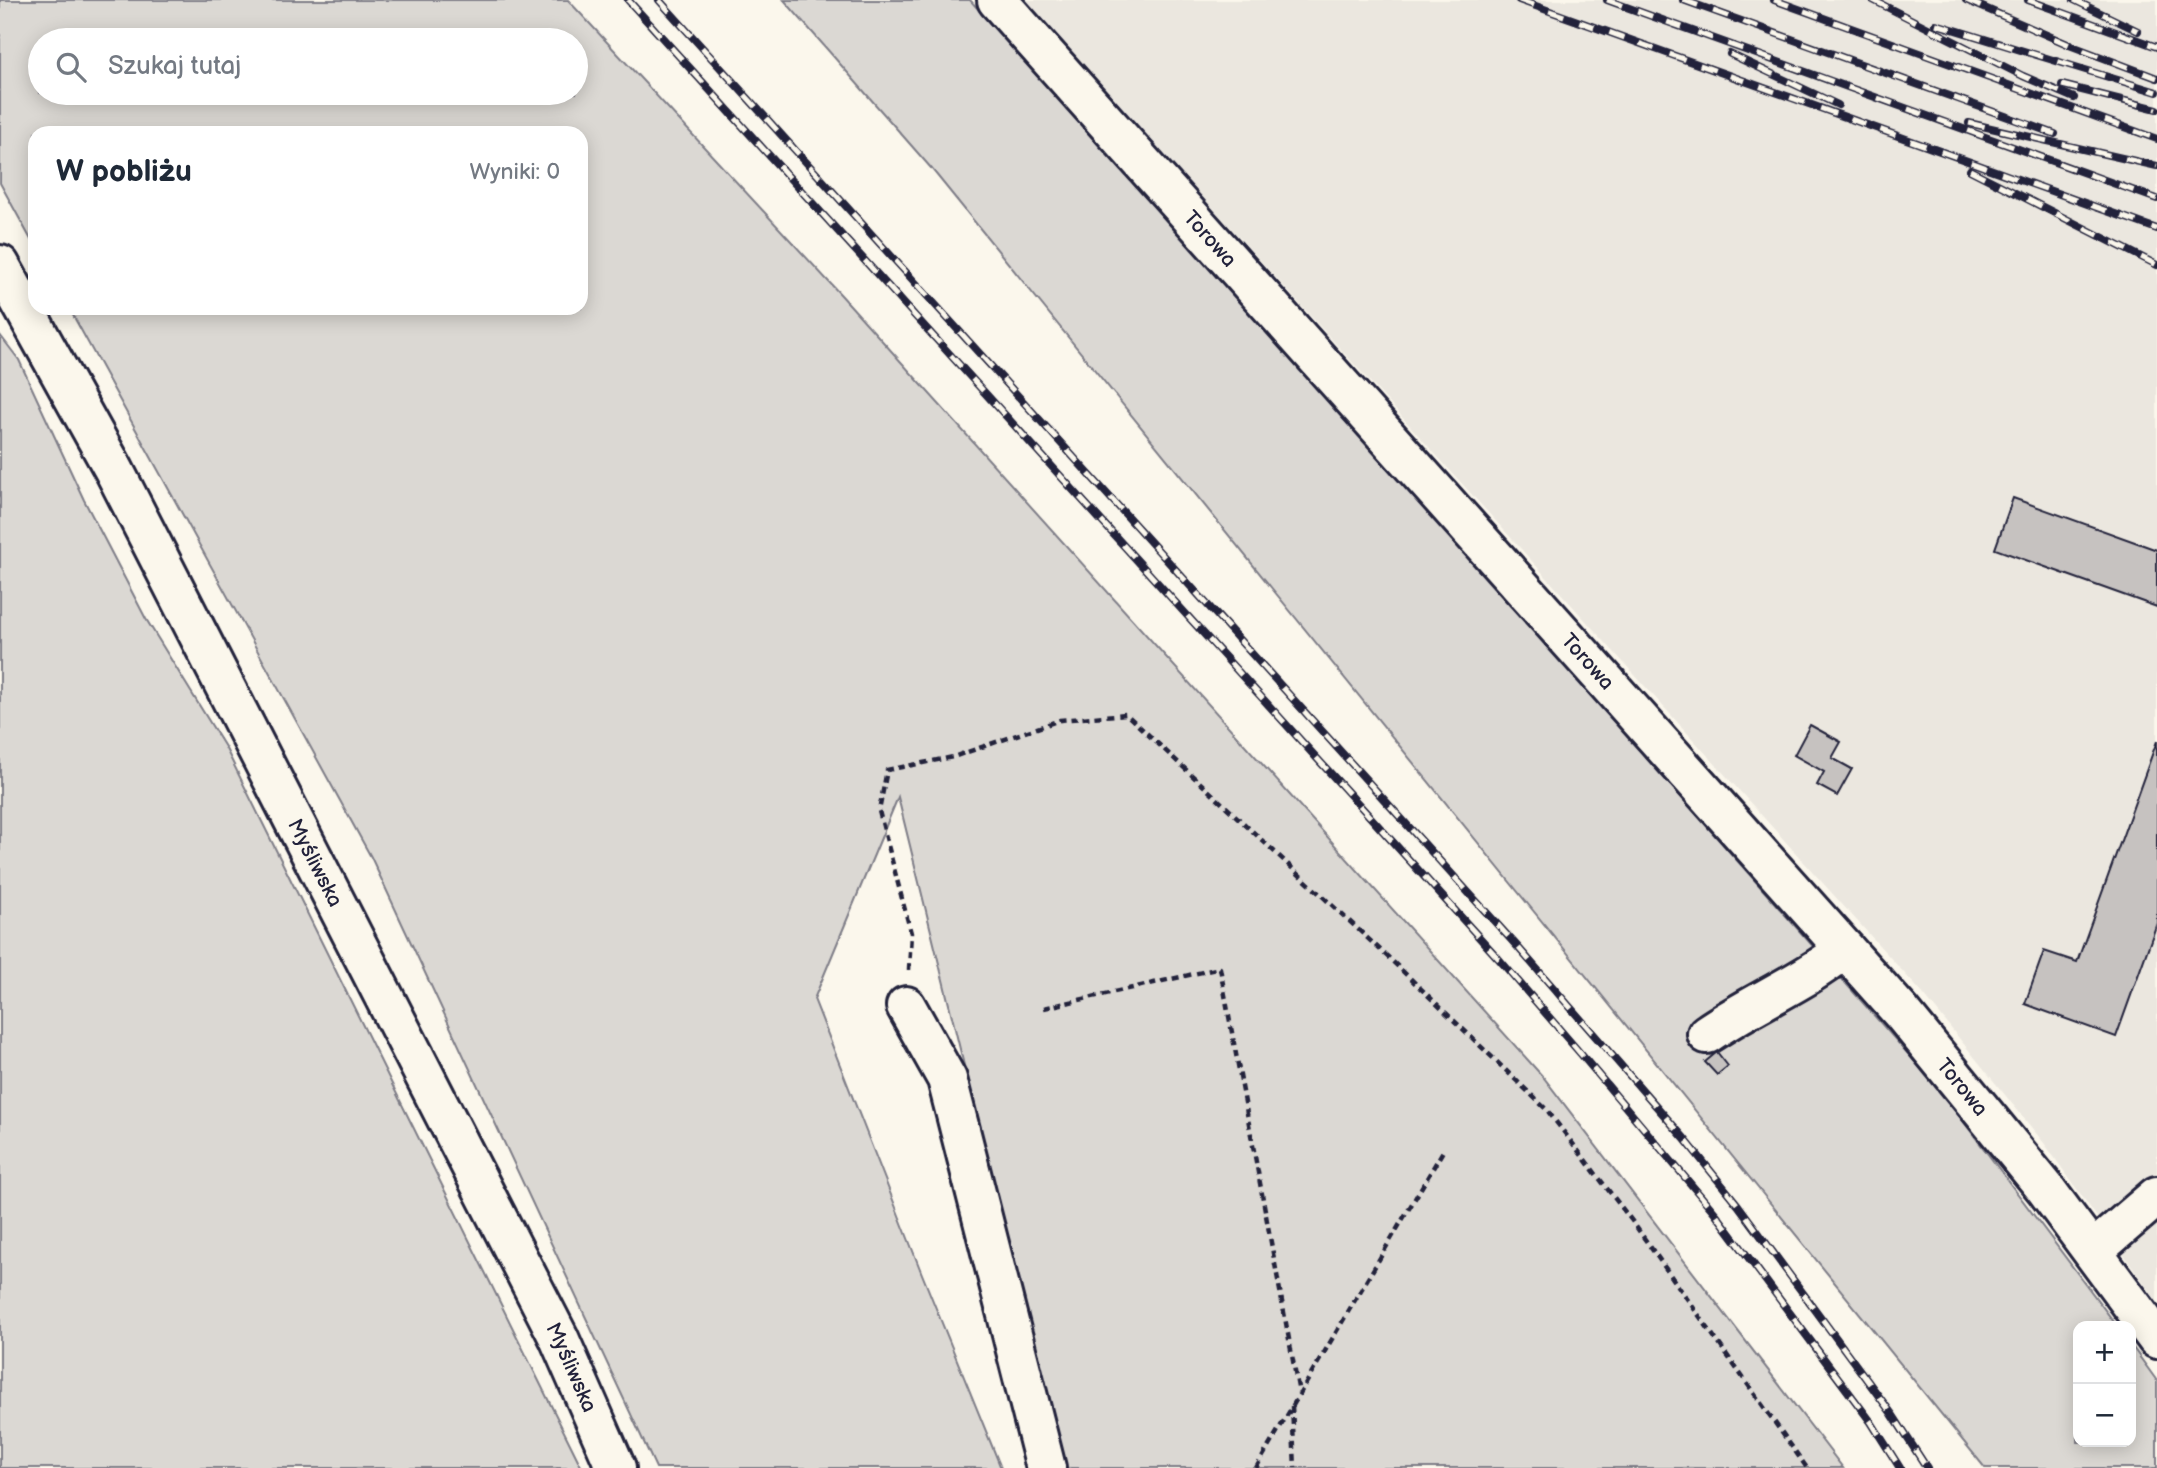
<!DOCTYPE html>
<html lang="pl">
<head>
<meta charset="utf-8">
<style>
  :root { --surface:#fff; --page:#f6f6f7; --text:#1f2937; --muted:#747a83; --line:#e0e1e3 }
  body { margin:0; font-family:"Balsamiq Sans",sans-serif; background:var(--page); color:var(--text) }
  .controls { position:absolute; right:21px; bottom:21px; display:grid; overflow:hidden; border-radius:14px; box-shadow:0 4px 18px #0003 }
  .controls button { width:63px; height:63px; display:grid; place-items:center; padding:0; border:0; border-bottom:2px solid var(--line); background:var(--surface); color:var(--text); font:35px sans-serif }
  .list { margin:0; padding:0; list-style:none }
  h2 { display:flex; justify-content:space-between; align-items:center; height:91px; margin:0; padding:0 28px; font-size:30px }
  h2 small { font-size:23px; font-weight:400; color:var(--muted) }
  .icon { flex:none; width:38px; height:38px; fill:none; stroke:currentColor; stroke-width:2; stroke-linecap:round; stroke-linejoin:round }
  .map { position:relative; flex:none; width:2157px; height:1468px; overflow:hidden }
  .search { position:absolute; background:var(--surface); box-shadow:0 4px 18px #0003; left:28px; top:28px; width:560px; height:77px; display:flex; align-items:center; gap:18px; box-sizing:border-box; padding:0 24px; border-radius:38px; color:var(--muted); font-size:26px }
  .panel { position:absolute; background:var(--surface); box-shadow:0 4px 18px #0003; left:28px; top:126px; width:560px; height:189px; border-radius:21px }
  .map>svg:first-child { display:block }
  .built { fill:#ebe7df }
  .green { fill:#dbd8d3; stroke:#7e7d87; stroke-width:2; fill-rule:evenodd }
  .building { fill:#c6c2c0; stroke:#22223b; stroke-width:2 }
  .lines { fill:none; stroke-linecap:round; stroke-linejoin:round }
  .minor-casing { stroke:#22223b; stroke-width:44 }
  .path { stroke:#22223b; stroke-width:4.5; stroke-dasharray:7 5; stroke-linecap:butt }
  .minor { stroke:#fbf7ec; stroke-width:38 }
  .rail-casing { stroke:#22223b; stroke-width:8 }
  .rail { stroke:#fbf7ec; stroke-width:5; stroke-dasharray:16; stroke-linecap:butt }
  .labels { text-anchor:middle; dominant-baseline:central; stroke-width:6; stroke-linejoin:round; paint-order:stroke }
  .street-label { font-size:21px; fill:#22223b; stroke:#fbf7ec }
</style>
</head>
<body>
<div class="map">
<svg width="2157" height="1468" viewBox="0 0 2157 1468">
  <rect width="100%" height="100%" fill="#fbf7ec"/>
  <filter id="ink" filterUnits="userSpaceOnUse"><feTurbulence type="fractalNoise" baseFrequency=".0143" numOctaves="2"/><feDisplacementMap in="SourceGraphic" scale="14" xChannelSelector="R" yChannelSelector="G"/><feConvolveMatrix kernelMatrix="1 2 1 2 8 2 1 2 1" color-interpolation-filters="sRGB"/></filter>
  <g filter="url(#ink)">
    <path class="built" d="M1025 0H2157V1301L2044 1143 1924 995Z"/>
    <g class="green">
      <path d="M0 0H568L841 295 1544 1078 1843 1468H1063L898 797 814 999 922 1274 1001 1468H656L371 857 69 308H581V133H35V247L0 183ZM40 40H576V93H40Z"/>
      <path d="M784 0H970L1544 642 1939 1089 2117 1326H2078V1442H2131V1345L2157 1381V1468H1985L931 168Z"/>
      <path d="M0 335 19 360 84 500 146 619 225 747 582 1468H0Z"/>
    </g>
    <g class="building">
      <path d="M2013 498 2157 550V607L1995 549Z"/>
      <path d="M1810 725 1841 742 1832 758 1852 769 1837 796 1817 785 1824 772 1794 755Z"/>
      <path d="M2157 741V923L2116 1037 2025 1004 2044 951 2077 962Z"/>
      <path d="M1717 1052 1728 1066 1717 1075 1705 1062Z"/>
    </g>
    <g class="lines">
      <g class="minor-casing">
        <g id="minor">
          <path id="s1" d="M997 0 1902 1013 2045 1188 2157 1339"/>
          <path id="s2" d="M0 265 114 470 559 1338 616 1468"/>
          <path d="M906 1006 947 1079 1046 1468"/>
          <path d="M1707 1034C1752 1003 1803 983 1845 949"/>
          <path d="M2093 1251 2157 1196"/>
        </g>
      </g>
      <g class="path">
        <path d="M909 970 911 933 879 811 887 770 953 757 1060 720 1126 714 1389 958 1547 1110 1632 1221 1807 1468"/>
        <path d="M1044 1008 1220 968 1299 1393"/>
        <path d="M1292 1406 1295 1468"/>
        <path d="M1256 1468 1443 1151"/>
      </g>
      <use href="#minor" class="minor"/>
      <g class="rail-casing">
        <g id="rail">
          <path d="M628 0 1343 787 1498 958 1580 1053 1716 1214 1871 1422 1900 1468"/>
          <path d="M659 0 1516 945 1684 1138 1738 1205 1892 1414 1927 1468"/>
          <path d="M1519 0 2157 229"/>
          <path d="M1607 0 2157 199"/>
          <path d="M1683 0 2055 134"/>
          <path d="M1774 0 2157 139"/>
          <path d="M1873 0 2023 76 2074 98"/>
          <path d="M1966 0 2072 46 2157 78"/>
          <path d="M2028 0 2157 47"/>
          <path d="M2074 0 2138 31"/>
          <path d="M1936 24 2157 92"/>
          <path d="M1730 54 1838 105"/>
          <path d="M2062 85 2157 109"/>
          <path d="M1969 123 2157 166"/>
          <path d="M1970 170 2157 265"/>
        </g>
      </g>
      <use href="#rail" class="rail"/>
    </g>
  </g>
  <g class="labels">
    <g class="street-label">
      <text stroke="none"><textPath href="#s1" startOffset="320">Torowa</textPath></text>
      <text stroke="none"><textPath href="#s1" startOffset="887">Torowa</textPath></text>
      <text stroke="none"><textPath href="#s2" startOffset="676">Myśliwska</textPath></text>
      <text stroke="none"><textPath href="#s1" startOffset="1454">Torowa</textPath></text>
      <text stroke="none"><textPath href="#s2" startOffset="1242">Myśliwska</textPath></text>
    </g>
  </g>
</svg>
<div class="controls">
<button>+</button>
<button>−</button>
</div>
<div class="search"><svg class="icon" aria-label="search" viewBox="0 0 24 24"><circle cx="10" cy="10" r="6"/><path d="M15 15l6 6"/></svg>Szukaj tutaj</div>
<section class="panel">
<h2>W pobliżu<small>Wyniki: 0</small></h2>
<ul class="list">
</ul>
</section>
</div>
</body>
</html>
